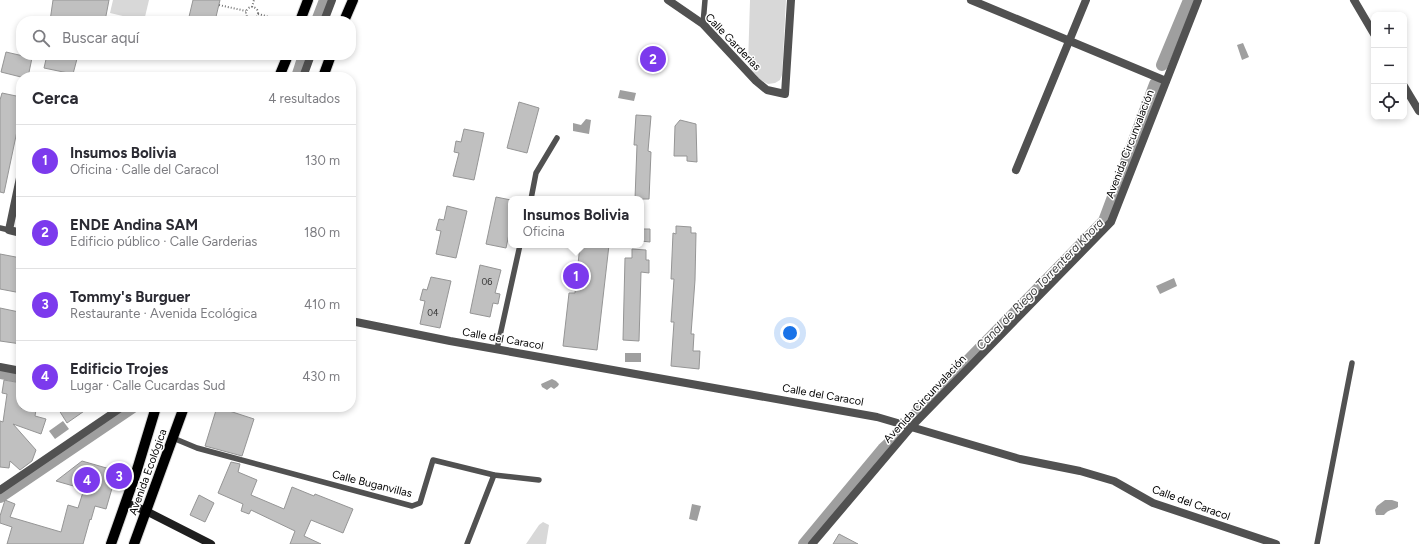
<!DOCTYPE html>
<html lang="es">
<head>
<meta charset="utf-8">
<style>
  :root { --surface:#fff; --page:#f2f2f3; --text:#2b2b33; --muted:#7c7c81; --line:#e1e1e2; --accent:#7c3aed }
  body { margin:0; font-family:Figtree,sans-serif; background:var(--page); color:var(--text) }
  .controls { position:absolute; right:12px; top:12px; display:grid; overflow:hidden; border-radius:8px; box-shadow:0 2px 6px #0003 }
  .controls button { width:36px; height:36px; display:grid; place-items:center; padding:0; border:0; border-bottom:1px solid var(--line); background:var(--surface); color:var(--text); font:20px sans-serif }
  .you { position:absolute; left:790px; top:333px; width:14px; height:14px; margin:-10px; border:3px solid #fff; border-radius:50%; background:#1a73e8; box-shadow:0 0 0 6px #1a73e833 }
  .badge { display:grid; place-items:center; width:26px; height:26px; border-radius:50%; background:var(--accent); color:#fff; font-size:13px; font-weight:700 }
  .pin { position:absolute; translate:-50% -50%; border:2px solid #fff; box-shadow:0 1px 4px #0006 }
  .popup { position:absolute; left:508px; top:196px; width:136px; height:52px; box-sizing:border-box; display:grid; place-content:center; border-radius:8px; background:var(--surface); filter:drop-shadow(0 1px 3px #0005); font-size:13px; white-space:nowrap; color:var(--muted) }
  .popup b { font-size:15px; color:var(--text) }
  .popup::after { content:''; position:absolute; left:50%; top:100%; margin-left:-8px; border:8px solid transparent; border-top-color:var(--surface) }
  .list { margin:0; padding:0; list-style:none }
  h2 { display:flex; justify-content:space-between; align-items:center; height:52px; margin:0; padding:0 16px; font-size:17px }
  h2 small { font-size:13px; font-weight:400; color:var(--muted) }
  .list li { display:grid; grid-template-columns:26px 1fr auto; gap:12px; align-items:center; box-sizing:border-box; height:72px; padding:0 16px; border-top:1px solid var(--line) }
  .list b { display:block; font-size:15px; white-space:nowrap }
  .list p { margin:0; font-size:13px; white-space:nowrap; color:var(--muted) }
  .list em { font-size:13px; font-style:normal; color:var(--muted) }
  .icon { flex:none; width:22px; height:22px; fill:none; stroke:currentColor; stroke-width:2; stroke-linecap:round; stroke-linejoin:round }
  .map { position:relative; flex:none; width:1419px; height:544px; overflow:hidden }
  .search { position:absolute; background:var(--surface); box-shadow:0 2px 6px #0003; left:16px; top:16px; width:340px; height:44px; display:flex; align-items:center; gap:10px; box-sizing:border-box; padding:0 14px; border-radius:16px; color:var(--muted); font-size:15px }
  .panel { position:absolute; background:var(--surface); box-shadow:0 2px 6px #0003; left:16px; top:72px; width:340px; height:340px; border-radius:16px }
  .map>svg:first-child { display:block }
  .green { fill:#d8d8d8 }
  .water { fill:#9f9f9f }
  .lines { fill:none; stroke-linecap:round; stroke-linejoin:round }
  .canal { stroke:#9f9f9f; stroke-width:12 }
  .building { fill:#c0c0c0; stroke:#959595 }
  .primary-casing { stroke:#dbdbdb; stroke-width:12 }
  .path { stroke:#737373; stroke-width:2; stroke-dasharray:1 2; stroke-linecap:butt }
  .lane { stroke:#515151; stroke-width:5.5 }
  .street { stroke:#515151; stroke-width:8 }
  .secondary { stroke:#1e1e1e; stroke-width:8 }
  .primary { stroke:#000; stroke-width:10 }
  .labels { text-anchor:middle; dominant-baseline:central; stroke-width:3; stroke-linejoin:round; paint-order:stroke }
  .number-label { font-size:9px; fill:#303030 }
  .street-label { font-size:11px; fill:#000; stroke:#fff }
  .water-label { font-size:12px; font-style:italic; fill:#404040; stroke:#fff }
</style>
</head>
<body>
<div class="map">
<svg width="1419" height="544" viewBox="0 0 1419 544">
  <rect width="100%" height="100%" fill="#fff"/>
  <g class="green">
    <path d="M113 0H149L144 21 110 13Z"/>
    <path d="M750 0H786L782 75 780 80 775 83 768 84 759 79 748 64Z"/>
    <path d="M543 522 549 525 546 544H526L539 525Z"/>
  </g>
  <g class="water">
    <path d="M1243 43 1249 57 1242 60 1237 45Z"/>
    <path d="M620 90 636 93 634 101 618 98Z"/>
    <path d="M586 119 591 120 589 134 573 131V123L581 125Z"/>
    <path d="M1174 278 1177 286 1160 294 1156 286Z"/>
    <rect x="625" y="353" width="16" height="9"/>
    <path d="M552 379 556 381 559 384 558 386 554 389 551 387 547 390 542 387 541 384Z"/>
    <path d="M63 421 69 429 55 439 49 431Z"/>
    <path d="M1385 500H1392L1398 502V507C1393 511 1390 508 1384 515H1376L1375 510 1377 506Z"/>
    <path d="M692 504 701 506 697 521 689 519Z"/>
  </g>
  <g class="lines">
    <g class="canal">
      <path d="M317 21 325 0"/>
      <path d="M1162 65 1189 0"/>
      <path d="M297 77 304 55"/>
      <path d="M0 373 21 377"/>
      <path d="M911 419 1104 221 1155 84"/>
      <path d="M0 497 133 407"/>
      <path d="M804 544 883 449 896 437"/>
    </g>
  </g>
  <g class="building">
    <path d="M53 0H109L105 21H50Z"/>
    <path d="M193 0H220L215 21H188Z"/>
    <path d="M6 52 32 58 28 77H21L1 72Z"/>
    <path d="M47 55H78L73 74 44 68Z"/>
    <path d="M2 93 21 97V112L4 193 0 192V100Z"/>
    <path d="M519 102 539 108 527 153 507 148Z"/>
    <path d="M636 115 651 116 648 151 651 152 649 199H635L637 145H634Z"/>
    <path d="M680 120 696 124 697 162 687 161V156H674L675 126Z"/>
    <path d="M464 129 484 133 474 180 453 176 459 153 454 152 456 141 461 142Z"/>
    <path d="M496 197 511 200V235L509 234 506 248 486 244Z"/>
    <path d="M447 206 467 211 456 258 436 254 441 231 436 230 439 219 444 220Z"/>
    <path d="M676 226 691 227V233H696L695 280 691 334H694L693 351H700L699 369 671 366 674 322H671L674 279H671L673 233 676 234Z"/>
    <path d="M641 229H650V242L641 241Z"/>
    <path d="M580 245H609L597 350 563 346 569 293H575Z"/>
    <path d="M632 249 646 250V260H649V273L641 272 639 341 623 340 625 258H632Z"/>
    <path d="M0 254 21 258V293L0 289Z"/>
    <path d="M480 265 501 270 495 293 500 294 498 304 493 303 490 317 470 313Z"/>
    <path d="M431 277 451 281 440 328 420 324 425 301 420 300 423 289 427 290Z"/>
    <path d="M0 308 19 312 21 317V344L0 341Z"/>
    <path d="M4 380 21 383V408L36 410 35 416 46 419 41 434 13 424 36 450 32 461 20 470 10 461 9 468 0 467V421L3 422 7 394 2 393Z"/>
    <path d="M57 407H90L67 423Z"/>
    <path d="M217 407 254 419 242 456 205 446Z"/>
    <path d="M82 461 117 471 106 509 95 506 91 520 90 519 83 544H7L12 527 0 523V516L5 500 15 504 10 517 61 532 68 505 78 508 84 489 56 481Z"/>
    <path d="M231 462 240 464 238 472 257 480 251 495 284 509 292 487 314 496 315 494 353 509 343 533 311 520 304 536 321 544H290L295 531 251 510 249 514 241 511 243 504 218 493Z"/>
    <path d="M199 495 214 503 205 522 190 515Z"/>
    <path d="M839 534 858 544H833Z"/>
  </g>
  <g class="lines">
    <g class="primary-casing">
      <g id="primary">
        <path d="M300 21 308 0"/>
        <path d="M344 21 353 0"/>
        <path d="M279 77 288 55"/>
        <path d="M323 77 331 55"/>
        <path d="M111 544 136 473 156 407"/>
        <path d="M134 544 184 407"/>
      </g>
    </g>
    <g class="path">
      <path d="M219 5 246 11"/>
      <circle cx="252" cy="13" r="6"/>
      <path d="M252 7 254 0"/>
      <path d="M258 14 284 21"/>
    </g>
    <g class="lane">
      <path d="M703 24 705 0"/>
      <path d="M531 199 536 173 557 138"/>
      <path d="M0 228 9 230"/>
      <path d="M497 349 520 245"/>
      <path d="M173 438 197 448 412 506 420 503 433 460 494 475 539 480"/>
      <path d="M467 544 494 475"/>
      <path d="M1317 544 1352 363"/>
    </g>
    <g class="street">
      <path d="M668 0 703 24 756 81 767 90 785 94 791 0"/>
      <path d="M971 0 1166 81"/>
      <path d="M1354 0 1374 34"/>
      <path d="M324 21 332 0"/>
      <path d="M303 77 311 55"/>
      <path d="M1404 86 1419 111"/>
      <path d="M1016 170 1086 0"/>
      <path d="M21 173 9 230 21 233"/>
      <path d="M351 321 450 341 877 417 1020 459 1080 471 1114 481 1153 503 1276 544"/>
      <path d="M0 367 21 371"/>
      <path d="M0 490 122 407"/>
      <path d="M812 544 912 426 1111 222 1198 0"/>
    </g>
    <path class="secondary" d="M126 503 146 511 211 544"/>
    <use href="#primary" class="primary"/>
  </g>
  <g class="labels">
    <g class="number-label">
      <text x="487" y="281">06</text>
      <text x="433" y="312">04</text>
    </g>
    <g class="street-label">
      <text transform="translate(733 42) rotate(46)">Calle Garderias</text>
      <text transform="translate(1130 144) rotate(-69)">Avenida Circunvalación</text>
      <text transform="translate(503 339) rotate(10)">Calle del Caracol</text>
      <text transform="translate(823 395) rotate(10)">Calle del Caracol</text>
      <text transform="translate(925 399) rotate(-47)">Avenida Circunvalación</text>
      <text transform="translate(148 472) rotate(-70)">Avenida Ecológica</text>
      <text transform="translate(372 484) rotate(14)">Calle Buganvillas</text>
      <text transform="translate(1191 503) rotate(20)">Calle del Caracol</text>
    </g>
    <g class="water-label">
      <text transform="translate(1040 284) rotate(-46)">Canal de Riego Torrentera Khora</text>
    </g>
  </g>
</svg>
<div class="controls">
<button>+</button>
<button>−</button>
<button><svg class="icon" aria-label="locate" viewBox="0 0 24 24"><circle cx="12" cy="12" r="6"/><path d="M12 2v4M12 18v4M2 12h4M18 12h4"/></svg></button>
</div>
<div class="you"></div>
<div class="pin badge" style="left:576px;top:276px">1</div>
<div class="popup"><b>Insumos Bolivia</b>Oficina</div>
<div class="pin badge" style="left:653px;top:59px">2</div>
<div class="pin badge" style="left:119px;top:476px">3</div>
<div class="pin badge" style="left:87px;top:480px">4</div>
<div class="search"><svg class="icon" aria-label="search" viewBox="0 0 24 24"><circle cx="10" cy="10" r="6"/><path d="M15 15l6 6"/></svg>Buscar aquí</div>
<section class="panel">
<h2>Cerca<small>4 resultados</small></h2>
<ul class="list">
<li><span class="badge">1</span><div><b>Insumos Bolivia</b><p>Oficina · Calle del Caracol</p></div><em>130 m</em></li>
<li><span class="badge">2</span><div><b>ENDE Andina SAM</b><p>Edificio público · Calle Garderias</p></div><em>180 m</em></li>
<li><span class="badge">3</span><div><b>Tommy's Burguer</b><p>Restaurante · Avenida Ecológica</p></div><em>410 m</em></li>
<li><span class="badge">4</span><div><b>Edificio Trojes</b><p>Lugar · Calle Cucardas Sud</p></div><em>430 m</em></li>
</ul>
</section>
</div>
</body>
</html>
